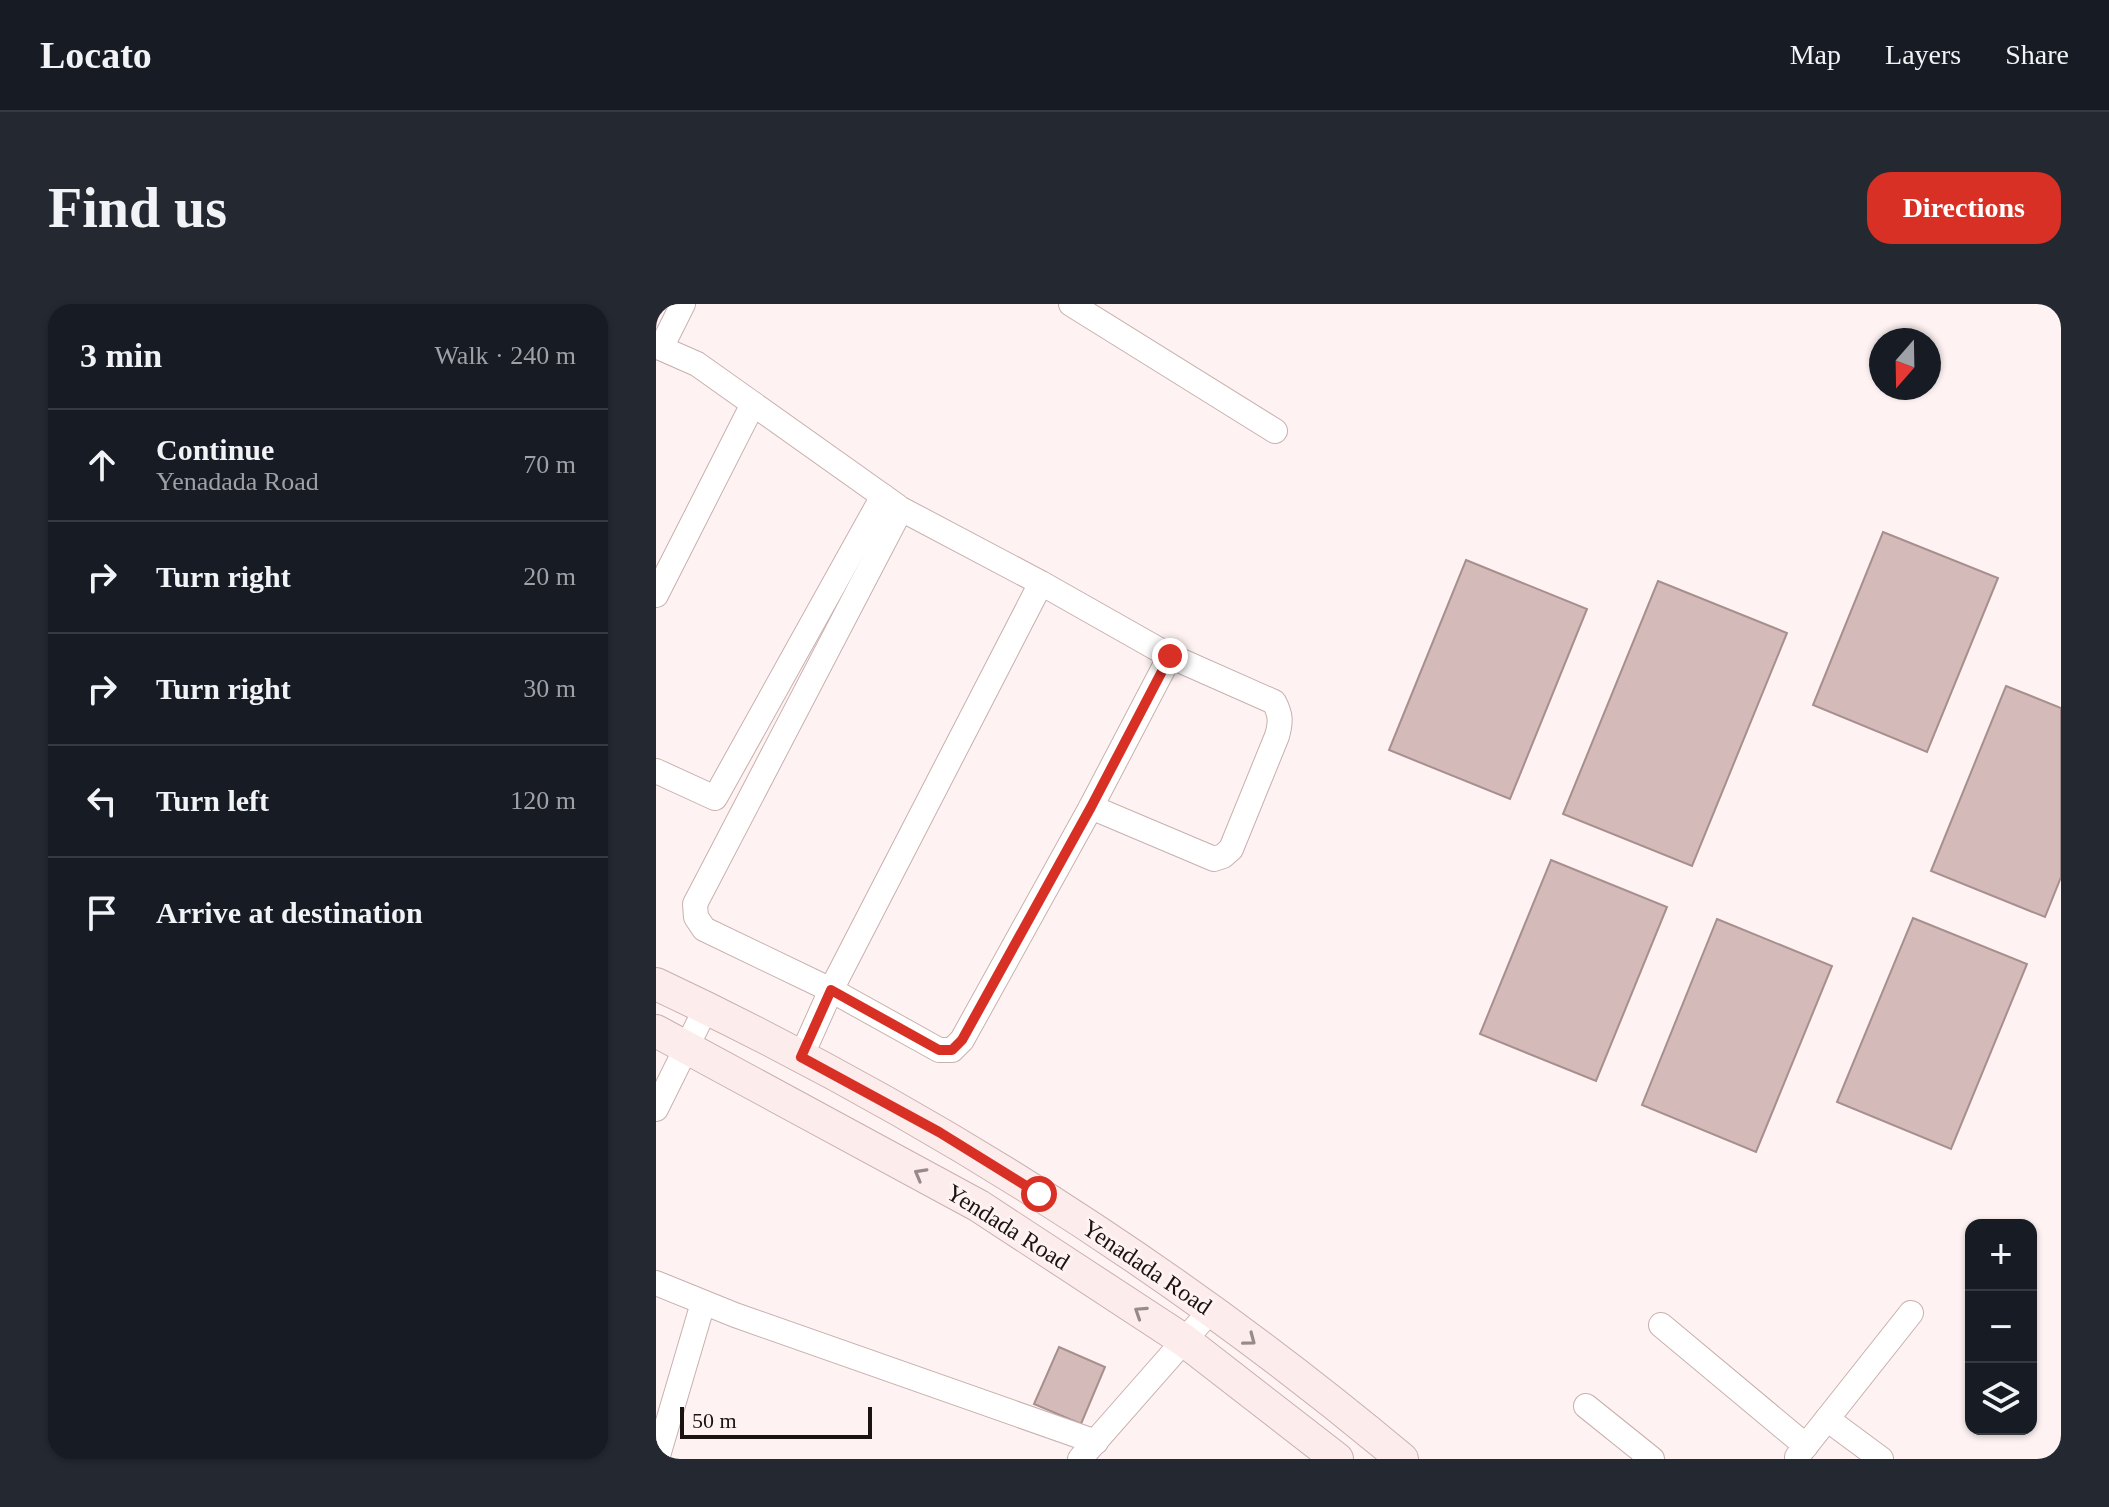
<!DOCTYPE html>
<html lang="en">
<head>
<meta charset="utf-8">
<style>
  :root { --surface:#171b24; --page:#242831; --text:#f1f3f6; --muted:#9ea1a6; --line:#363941; --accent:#d93025 }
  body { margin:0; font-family:Georgia,serif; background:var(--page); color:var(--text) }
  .controls { position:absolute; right:24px; bottom:24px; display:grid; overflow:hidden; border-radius:16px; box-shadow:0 2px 6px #0004 }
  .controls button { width:72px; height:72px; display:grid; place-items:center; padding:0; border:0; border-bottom:2px solid var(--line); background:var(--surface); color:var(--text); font:40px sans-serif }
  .compass { position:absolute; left:1213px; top:24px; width:72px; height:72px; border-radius:50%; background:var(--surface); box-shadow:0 2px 6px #0004; rotate:200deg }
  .scale { position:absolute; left:24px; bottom:20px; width:192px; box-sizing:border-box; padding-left:8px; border:4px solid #1b1312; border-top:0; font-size:22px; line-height:28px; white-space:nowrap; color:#1b1312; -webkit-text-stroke:6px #fef3f2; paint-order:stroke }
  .stop { position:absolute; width:24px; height:24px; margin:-18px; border:6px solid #d93025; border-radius:50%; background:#fff }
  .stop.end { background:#d93025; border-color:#fff; box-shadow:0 2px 8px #0008 }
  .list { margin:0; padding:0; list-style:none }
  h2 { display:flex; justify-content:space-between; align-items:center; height:104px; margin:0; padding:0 32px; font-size:34px }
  h2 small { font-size:26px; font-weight:400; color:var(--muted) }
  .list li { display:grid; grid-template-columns:52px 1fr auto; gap:24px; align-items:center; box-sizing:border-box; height:112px; padding:0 32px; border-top:2px solid var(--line) }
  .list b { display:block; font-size:30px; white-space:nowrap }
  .list p { margin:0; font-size:26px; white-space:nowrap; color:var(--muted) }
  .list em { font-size:26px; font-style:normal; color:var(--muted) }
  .icon { flex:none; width:44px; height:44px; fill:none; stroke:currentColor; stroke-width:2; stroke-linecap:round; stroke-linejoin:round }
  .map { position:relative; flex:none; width:1405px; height:1155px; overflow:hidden; border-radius:24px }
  header { display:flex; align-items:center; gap:48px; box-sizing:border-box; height:112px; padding:0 40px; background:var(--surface); border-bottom:2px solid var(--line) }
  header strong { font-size:38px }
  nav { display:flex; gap:44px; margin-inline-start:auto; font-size:28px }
  .intro { display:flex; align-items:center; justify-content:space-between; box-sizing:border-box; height:192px; padding:0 48px }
  h1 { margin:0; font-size:56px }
  .button { padding:20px 36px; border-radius:24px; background:var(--accent); color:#fff; font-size:28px; font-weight:700 }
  main { display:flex; gap:48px; padding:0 48px }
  aside { flex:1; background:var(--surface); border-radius:24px; box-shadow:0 2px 6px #0004 }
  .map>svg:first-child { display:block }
  .building { fill:#d4bab9; stroke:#a78f8e; stroke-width:2 }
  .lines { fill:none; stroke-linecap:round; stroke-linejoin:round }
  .street-casing { stroke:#c8b0ae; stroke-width:26 }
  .secondary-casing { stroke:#c8b0ae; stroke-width:34 }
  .street { stroke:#fff; stroke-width:24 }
  .secondary { stroke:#fdecec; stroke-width:32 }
  .oneway { stroke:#978a8a }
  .route { stroke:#d93025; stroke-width:10 }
  .labels { text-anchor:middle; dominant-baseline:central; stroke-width:6; stroke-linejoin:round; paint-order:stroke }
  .street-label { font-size:24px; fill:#1b1312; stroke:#fef3f2 }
</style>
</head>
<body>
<header>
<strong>Locato</strong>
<nav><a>Map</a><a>Layers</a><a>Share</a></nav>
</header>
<div class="intro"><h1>Find us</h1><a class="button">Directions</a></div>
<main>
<aside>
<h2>3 min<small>Walk · 240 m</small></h2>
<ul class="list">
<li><svg class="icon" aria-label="ahead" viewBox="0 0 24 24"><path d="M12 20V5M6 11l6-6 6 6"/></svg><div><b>Continue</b><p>Yenadada Road</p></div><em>70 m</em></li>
<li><svg class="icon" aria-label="right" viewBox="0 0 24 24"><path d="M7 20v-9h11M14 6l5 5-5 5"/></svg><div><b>Turn right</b></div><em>20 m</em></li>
<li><svg class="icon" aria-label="right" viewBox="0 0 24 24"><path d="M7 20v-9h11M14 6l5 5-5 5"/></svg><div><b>Turn right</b></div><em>30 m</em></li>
<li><svg class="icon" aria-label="left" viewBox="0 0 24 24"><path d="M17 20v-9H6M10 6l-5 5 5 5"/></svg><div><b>Turn left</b></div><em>120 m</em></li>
<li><svg class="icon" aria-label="arrive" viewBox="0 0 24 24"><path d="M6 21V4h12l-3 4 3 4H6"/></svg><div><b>Arrive at destination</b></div></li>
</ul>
</aside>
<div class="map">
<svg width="1405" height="1155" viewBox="0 0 1405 1155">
  <rect width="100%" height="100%" fill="#fef3f2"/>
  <g class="building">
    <path d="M1227 228 1342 274 1271 448 1157 401Z"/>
    <path d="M810 256 931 305 854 495 733 446Z"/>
    <path d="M1002 277 1131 329 1036 562 907 510Z"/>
    <path d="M1350 382 1405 404V573L1389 613 1275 567Z"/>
    <path d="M895 556 1011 603 940 777 824 730Z"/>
    <path d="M1257 614 1371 660 1295 845 1181 798Z"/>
    <path d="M1061 615 1176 662 1100 848 986 801Z"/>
    <path d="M403 1043 449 1063 425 1120 378 1100Z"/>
  </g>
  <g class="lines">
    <g class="street-casing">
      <g id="street">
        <path d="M415 0 619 127"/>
        <path d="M0 42 41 60 241 202"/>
        <path d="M5 44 27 0"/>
        <path d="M0 291 97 100"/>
        <path d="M0 467 59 494 227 192"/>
        <path d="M435 503 558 555 567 552 575 545 621 432C625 418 625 411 618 398L514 352"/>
        <path d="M145 753 175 686 385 279 245 205 39 600 40 613 48 625 175 686 283 746H296L306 736 435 503 514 352 385 279"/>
        <path d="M0 805 50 704"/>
        <path d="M0 979 79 1011 440 1138"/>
        <path d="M1005 1021 1150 1142"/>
        <path d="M930 1102 996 1155"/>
        <path d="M1171 1115 1225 1155"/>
        <path d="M1141 1153 1255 1009"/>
        <path d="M1 1155 47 999"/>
        <path d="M424 1155 555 1006"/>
      </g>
    </g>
    <g class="secondary-casing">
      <g id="secondary">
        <path d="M0 680C268 806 519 965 746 1155"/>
        <path d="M0 727 323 902 529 1037 681 1155"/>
      </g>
    </g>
    <use href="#street" class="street"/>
    <use href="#secondary" class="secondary"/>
  </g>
  <defs><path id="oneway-chevron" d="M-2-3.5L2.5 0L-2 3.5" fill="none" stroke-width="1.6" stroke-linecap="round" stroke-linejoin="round" transform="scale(2)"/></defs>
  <g class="oneway">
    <use href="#oneway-chevron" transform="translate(264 870) rotate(-151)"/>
    <use href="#oneway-chevron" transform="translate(484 1008) rotate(-147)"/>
    <use href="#oneway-chevron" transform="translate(594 1036) rotate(37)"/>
  </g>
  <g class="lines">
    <path class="route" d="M383 890 283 828 145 753 175 686 283 746H296L306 736 435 503 514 352"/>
  </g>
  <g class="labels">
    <g class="street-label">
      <text transform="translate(352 923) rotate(32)">Yendada Road</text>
      <text transform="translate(491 963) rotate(34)">Yenadada Road</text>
    </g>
  </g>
</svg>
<div class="controls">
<button>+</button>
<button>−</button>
<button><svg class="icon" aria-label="layers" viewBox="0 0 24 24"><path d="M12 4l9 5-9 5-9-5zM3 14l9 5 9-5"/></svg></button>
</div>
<svg class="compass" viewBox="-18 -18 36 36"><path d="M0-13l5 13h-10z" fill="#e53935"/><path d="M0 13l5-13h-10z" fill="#9ea1a6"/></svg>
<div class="scale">50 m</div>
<div class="stop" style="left:383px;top:890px"></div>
<div class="stop end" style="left:514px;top:352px"></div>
</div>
</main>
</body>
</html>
